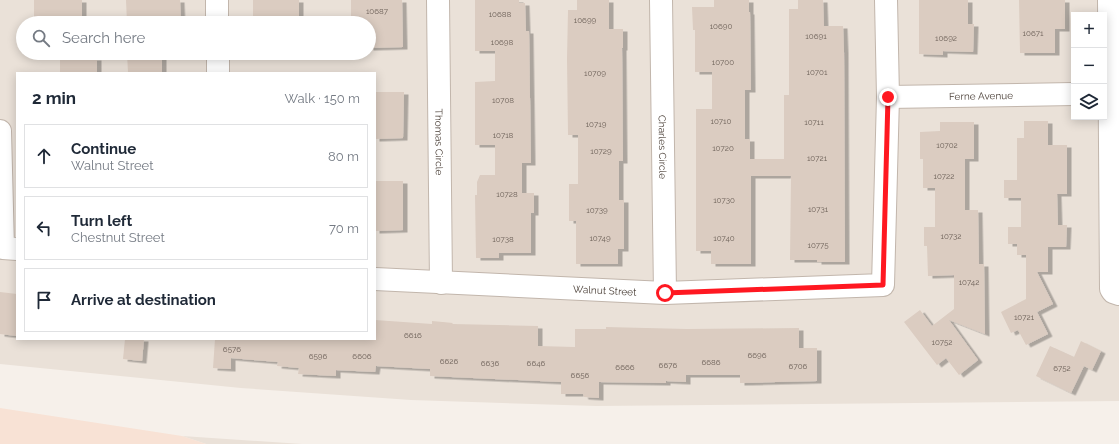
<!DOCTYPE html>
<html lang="en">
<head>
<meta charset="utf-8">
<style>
  :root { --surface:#fff; --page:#f2f2f3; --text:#1f2937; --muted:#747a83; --line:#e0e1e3 }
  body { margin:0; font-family:Raleway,sans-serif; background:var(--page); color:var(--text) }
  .controls { position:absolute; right:12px; top:12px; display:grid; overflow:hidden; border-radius:0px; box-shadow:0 2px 10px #0003 }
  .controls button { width:36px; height:36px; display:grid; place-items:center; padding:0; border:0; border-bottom:1px solid var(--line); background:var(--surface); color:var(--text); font:20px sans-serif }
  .stop { position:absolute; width:12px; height:12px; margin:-9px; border:3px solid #ff1821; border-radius:50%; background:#fff }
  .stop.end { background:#ff1821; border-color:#fff; box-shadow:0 1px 4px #0008 }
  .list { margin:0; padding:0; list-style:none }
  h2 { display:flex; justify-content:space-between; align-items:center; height:52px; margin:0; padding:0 16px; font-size:17px }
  h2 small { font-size:13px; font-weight:400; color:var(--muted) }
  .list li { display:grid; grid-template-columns:26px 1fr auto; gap:12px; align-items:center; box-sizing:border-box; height:64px; margin:0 8px 8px; padding:0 8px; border:1px solid var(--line); border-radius:0px }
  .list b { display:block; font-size:15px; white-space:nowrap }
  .list p { margin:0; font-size:13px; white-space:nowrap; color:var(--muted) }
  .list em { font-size:13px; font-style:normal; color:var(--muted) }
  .icon { flex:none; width:22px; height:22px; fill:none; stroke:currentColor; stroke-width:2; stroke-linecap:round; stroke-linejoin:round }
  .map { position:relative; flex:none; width:1119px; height:444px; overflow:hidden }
  .search { position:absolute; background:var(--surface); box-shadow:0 2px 10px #0003; left:16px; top:16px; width:360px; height:44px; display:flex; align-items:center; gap:10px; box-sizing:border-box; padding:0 14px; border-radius:22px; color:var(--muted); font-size:15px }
  .panel { position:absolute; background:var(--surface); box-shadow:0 2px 10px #0003; left:16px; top:72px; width:360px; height:268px; border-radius:0px }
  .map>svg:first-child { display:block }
  .residential { fill:#eae1d8; fill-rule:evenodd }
  .commercial { fill:#f8e2d5 }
  .building { fill:#dbccc1; filter:url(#shadow) }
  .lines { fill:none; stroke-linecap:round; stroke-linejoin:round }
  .minor-casing { stroke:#c2b6ac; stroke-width:24 }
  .minor { stroke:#fff; stroke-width:22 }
  .route { stroke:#ff1821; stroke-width:5 }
  .labels { text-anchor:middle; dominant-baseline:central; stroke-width:3; stroke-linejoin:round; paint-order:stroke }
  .number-label { font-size:8px; fill:#6e625a }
  .street-label { font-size:10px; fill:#4a3f37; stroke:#fff }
</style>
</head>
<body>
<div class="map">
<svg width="1119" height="444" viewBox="0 0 1119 444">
  <defs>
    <filter id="shadow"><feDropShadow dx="4.5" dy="2.5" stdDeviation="0" flood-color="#0004"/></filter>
  </defs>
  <rect width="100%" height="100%" fill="#f6f0ea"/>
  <g class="residential">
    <path d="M0 0H1119V401L596 406 411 400 241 388 0 364ZM1074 15H1104V117H1074ZM23 23H369V53H23ZM17 73H375V339H17Z"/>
    <path d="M182 436 302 444H206Z"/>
  </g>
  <path class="commercial" d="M0 408 182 436 206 444H0Z"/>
  <g class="building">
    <rect x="34" y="0" width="48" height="23"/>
    <path d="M126 0H180L181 23H127Z"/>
    <rect x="253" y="0" width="46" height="18"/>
    <path d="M351 0H402L403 47 369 48V22H351Z"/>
    <path d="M475 0H519V3H525L526 31H529L531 163H522V193H534V213H531V253H499V258H476L475 195H477V182L480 175H495V145H475V82L495 81V51H475Z"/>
    <path d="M577 0H609V29H623V48H622L623 161H619V200H624V249H618V264H576V221H569V184H578V135H568L567 59 568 10H577Z"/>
    <path d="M714 0H749V12H750L751 90H745V139H750V159H784V95H789V9H798V0H823L824 26H843L844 51 845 262H817V260H790L791 176H751V264H711V251H696V109H712V72H695V30H693L692 7H714Z"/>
    <path d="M919 0H968V24H974L973 52 943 51V55L919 54Z"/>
    <path d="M1019 0H1065V29H1055V53H1020Z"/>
    <path d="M127 53H162V73H128Z"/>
    <rect x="60" y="58" width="37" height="15"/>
    <path d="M375 92H404L403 138 375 139Z"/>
    <path d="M1024 121H1048V145H1067V194H1057L1058 225H1067L1066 247H1048V272H1037L1053 304 1037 312 1048 334 1026 345 1018 330 1011 333 1001 312 1026 299V255H1017V244H1008V227H1021V198H1004V180H1017V138H1024Z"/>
    <path d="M940 122H974V159H965V210H978L979 264H984L985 334 949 320 978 360 959 375 946 358 937 365 904 322 920 310 932 326 954 309V275L928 276 927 246H924V227H935V188H923V159H920V132L940 131Z"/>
    <path d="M375 181H403V230L375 231Z"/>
    <path d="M0 292 17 294V336L0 334Z"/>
    <path d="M375 320 432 324V321L453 323 452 324 538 326V346L575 347V329H606V327L687 329 799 328V348H817V381L740 383V375H686V382L666 381V383L599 382V398L584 397 583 394H561V382L430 376V369L376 366 375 372 336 370V376L298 374 299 368 277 366 278 362 231 358V369L213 368 215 339H375Z"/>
    <path d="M125 339H144L142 361 123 359Z"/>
    <path d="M1081 341 1101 351 1092 370 1084 366 1071 393 1036 376 1050 346 1074 357Z"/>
  </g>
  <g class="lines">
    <g class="minor-casing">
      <g id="minor">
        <path d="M217 0V23"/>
        <path id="s1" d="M438 0 441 283"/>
        <path id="s2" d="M661 0 665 293"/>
        <path d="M1109 0 1111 289 1113 292 1119 294"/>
        <path d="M218 53V73"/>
        <path id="s3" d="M888 97 1074 94"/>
        <path d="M0 131 3 248 17 249"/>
        <path id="s4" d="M375 279 665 293 883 285 888 97 886 0"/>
      </g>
    </g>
    <use href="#minor" class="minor"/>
  </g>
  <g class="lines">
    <path class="route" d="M665 293 883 285 888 97"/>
  </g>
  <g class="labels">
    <g class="number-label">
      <text x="377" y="11">10687</text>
      <text x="500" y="14">10688</text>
      <text x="585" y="20">10699</text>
      <text x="721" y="26">10690</text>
      <text x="1033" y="33">10671</text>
      <text x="816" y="36">10691</text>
      <text x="946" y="38">10692</text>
      <text x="502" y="42">10698</text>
      <text x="723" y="62">10700</text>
      <text x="817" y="72">10701</text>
      <text x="595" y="73">10709</text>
      <text x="503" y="100">10708</text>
      <text x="721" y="121">10710</text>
      <text x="814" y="122">10711</text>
      <text x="596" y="124">10719</text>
      <text x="503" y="135">10718</text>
      <text x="947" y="145">10702</text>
      <text x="723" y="148">10720</text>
      <text x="601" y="151">10729</text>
      <text x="817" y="158">10721</text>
      <text x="944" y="176">10722</text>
      <text x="507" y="194">10728</text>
      <text x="724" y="200">10730</text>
      <text x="818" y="209">10731</text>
      <text x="597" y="210">10739</text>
      <text x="951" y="236">10732</text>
      <text x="600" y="238">10749</text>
      <text x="724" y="238">10740</text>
      <text x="503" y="239">10738</text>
      <text x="818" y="245">10775</text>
      <text x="969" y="282">10742</text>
      <text x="1024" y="317">10721</text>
      <text x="413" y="335">6616</text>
      <text x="942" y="342">10752</text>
      <text x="232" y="349">6576</text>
      <text x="757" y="355">6696</text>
      <text x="318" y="356">6596</text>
      <text x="362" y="356">6606</text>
      <text x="449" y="361">6626</text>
      <text x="711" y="362">6686</text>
      <text x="490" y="363">6636</text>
      <text x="536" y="363">6646</text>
      <text x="668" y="365">6676</text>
      <text x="798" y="366">6706</text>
      <text x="625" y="367">6666</text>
      <text x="1062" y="368">6752</text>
      <text x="580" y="375">6656</text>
    </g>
    <g class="street-label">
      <text stroke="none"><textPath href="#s3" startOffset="93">Ferne Avenue</textPath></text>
      <text stroke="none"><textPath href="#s1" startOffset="142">Thomas Circle</textPath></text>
      <text stroke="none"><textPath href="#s2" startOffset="147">Charles Circle</textPath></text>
      <text stroke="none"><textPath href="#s4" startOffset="230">Walnut Street</textPath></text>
    </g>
  </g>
</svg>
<div class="controls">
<button>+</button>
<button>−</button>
<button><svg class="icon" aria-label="layers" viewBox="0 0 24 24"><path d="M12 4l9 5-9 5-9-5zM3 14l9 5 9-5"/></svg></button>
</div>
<div class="stop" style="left:665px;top:293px"></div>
<div class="stop end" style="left:888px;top:97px"></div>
<div class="search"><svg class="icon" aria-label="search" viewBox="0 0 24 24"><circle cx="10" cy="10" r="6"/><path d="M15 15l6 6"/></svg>Search here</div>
<section class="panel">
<h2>2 min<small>Walk · 150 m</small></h2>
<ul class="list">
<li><svg class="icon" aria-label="ahead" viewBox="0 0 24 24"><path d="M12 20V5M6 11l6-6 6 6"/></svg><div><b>Continue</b><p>Walnut Street</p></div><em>80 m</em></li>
<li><svg class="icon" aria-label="left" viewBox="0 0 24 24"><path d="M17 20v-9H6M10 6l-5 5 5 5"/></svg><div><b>Turn left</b><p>Chestnut Street</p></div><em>70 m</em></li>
<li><svg class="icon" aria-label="arrive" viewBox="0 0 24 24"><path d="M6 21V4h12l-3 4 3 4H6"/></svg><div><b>Arrive at destination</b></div></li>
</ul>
</section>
</div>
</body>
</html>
